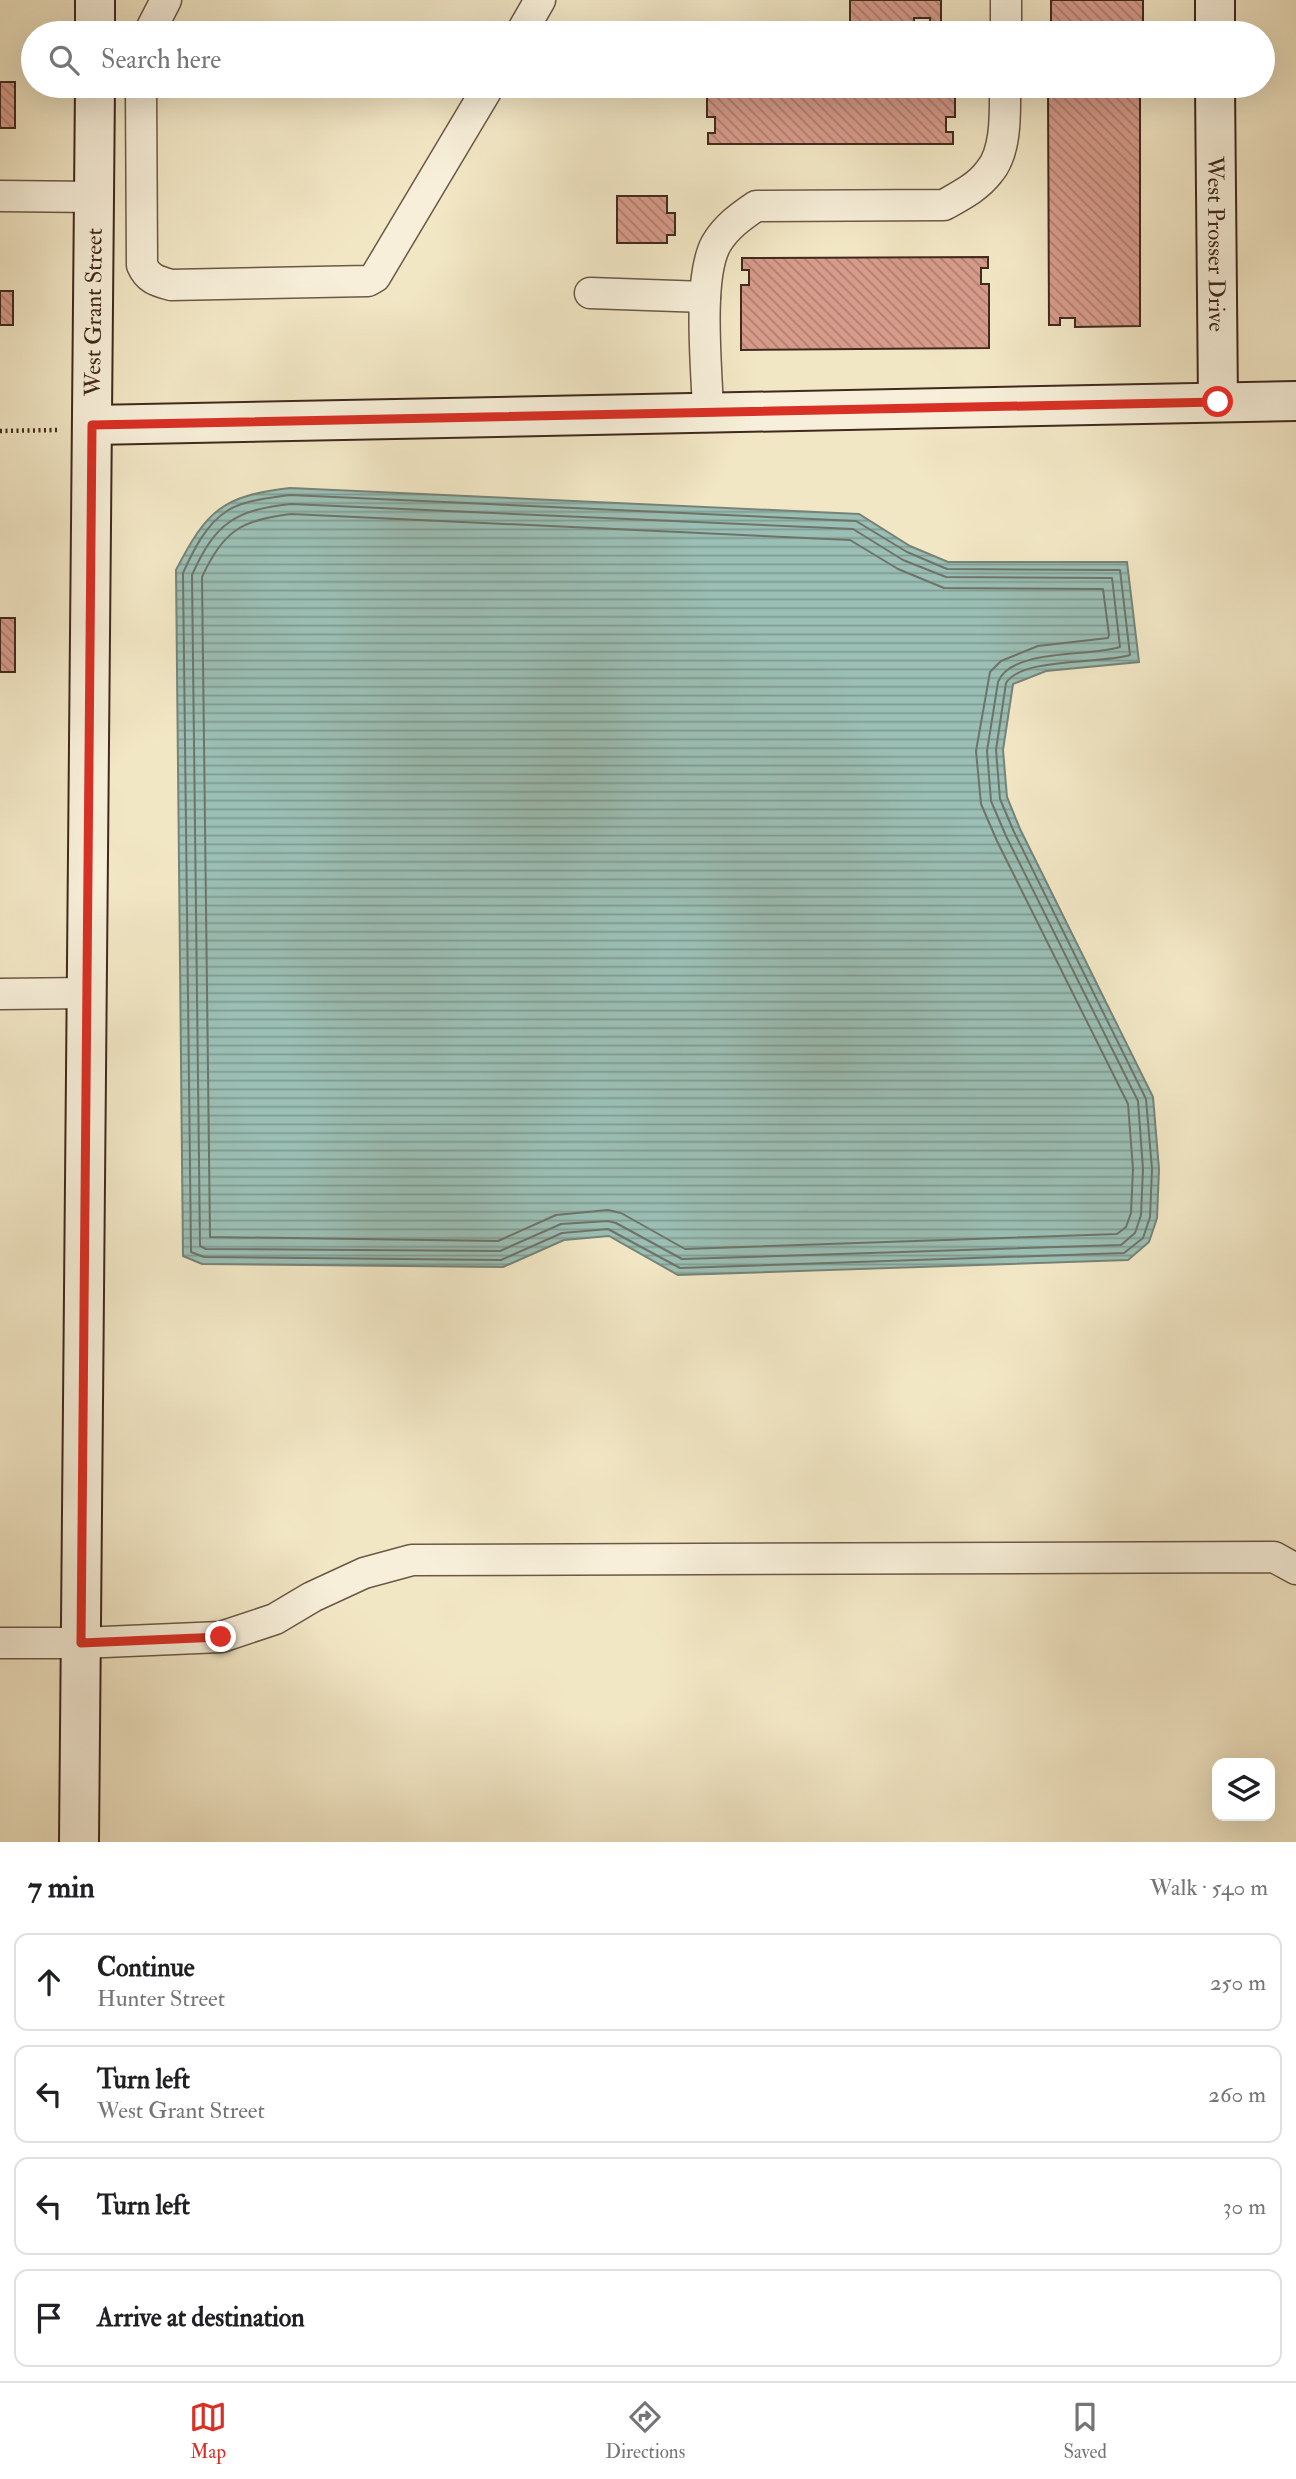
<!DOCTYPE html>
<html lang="en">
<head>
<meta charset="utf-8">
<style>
  :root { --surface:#fff; --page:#f2f2f2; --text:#202124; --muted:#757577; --line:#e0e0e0; --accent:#d93025 }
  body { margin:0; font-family:"IM FELL Double Pica",serif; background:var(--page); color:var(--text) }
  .controls { position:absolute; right:21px; bottom:21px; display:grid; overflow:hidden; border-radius:14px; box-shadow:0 7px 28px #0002 }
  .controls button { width:63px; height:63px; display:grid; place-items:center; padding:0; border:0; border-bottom:2px solid var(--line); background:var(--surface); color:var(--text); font:35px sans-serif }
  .stop { position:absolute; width:21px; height:21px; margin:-16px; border:5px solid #d93025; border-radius:50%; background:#fff }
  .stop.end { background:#d93025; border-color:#fff; box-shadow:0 2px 7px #0008 }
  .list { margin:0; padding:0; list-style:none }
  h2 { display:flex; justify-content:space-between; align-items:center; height:91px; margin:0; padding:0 28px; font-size:30px }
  h2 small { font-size:23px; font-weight:400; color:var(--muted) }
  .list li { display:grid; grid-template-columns:46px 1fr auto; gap:21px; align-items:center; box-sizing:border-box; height:98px; margin:0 14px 14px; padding:0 14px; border:2px solid var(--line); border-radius:14px }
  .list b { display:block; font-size:26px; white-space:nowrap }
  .list p { margin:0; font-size:23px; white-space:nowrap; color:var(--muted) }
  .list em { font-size:23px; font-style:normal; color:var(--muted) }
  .icon { flex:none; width:38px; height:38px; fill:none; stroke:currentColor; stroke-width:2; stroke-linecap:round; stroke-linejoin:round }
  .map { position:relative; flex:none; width:1296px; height:1842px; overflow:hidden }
  .search { position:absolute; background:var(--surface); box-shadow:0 7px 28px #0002; left:21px; right:21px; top:21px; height:77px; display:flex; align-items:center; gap:18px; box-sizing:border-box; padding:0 24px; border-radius:38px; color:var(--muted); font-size:26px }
  .sheet { height:539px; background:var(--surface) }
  nav { display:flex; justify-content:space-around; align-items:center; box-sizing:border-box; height:98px; border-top:2px solid var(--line); background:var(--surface); font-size:19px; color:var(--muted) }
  nav a { display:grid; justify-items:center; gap:4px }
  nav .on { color:var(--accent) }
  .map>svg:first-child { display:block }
  .water { fill:url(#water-rules); stroke:#778378; stroke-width:2 }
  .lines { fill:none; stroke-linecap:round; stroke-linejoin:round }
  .shore { stroke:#6e7469; stroke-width:2 }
  .building { fill:url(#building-back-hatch); stroke:#40291d; stroke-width:2 }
  .street-casing { stroke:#6c5847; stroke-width:33 }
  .secondary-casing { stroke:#40291d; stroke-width:42 }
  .path { stroke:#40291d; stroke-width:4.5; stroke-dasharray:2 3.5; stroke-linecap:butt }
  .street { stroke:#f7efd9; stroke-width:30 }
  .secondary { stroke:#f7efd9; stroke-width:38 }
  .route { stroke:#d93025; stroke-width:9 }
  .labels { text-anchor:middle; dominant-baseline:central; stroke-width:5; stroke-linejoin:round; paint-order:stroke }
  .street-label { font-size:23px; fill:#40291d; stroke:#f7efd9 }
</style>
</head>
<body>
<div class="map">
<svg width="1296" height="1842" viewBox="0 0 1296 1842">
  <defs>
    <pattern id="water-rules" width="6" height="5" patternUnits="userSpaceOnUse" patternTransform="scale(1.75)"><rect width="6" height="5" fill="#9bbfb5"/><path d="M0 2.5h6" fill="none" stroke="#809b93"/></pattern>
    <pattern id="building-back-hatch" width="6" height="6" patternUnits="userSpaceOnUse" patternTransform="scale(1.75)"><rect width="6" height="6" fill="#d79b8a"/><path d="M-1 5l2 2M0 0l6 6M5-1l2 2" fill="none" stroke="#b07e70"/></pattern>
  </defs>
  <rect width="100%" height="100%" fill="#f2e7c5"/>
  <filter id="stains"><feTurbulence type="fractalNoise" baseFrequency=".00286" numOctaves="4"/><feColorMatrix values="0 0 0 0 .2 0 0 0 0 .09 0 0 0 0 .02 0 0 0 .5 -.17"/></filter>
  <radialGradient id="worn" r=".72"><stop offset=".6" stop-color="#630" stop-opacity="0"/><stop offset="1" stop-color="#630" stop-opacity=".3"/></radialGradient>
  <path class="water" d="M290 488 859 514 910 546 948 562H1127L1139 662 1046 671 1013 684 1003 750 1007 797 1020 829 1153 1097 1159 1169 1157 1218 1149 1242 1128 1260 678 1275 609 1236 564 1240 503 1267 202 1264 183 1256 176 570C207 510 222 496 290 488Z"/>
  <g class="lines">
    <g class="shore">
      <path d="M290 495 856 521 907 552 947 569 1120 570 1130 655C1103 664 1022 657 1006 683L996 750 1000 799 1014 832 1146 1099 1152 1169 1150 1217 1143 1238 1124 1253 680 1268 608 1229 562 1233 501 1260 204 1257 191 1252 183 573C193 551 206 524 227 511 244 500 270 498 290 495Z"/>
      <path d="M291 504 853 529 903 560 946 577 1112 578 1120 647C1092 657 1011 648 998 682L987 751 991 801 1006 836 1138 1101 1143 1169 1141 1215 1135 1233 1121 1245 682 1259 616 1223 608 1221 561 1224 500 1251 206 1249 200 1246 192 575C215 523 235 510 291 504Z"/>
      <path d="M291 514 850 540 898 569 944 588 1103 589 1109 635 1108 638 1038 646 1001 661 990 672 976 751 981 804 997 841 1128 1104 1133 1169 1131 1213 1126 1227 1117 1234 685 1249 621 1213 608 1210 556 1215 498 1241 210 1237 202 577C223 531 241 520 291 514Z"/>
    </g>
  </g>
  <g class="building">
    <path d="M850 0H941V25H930V18H914V26H850Z"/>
    <path d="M1051 0H1143V33H1078V28H1063V33H1051Z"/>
    <rect x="0" y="82" width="15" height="46"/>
    <path d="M707 86H955V117H946V132H953V144H708V133H715V117H707Z"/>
    <path d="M1048 86H1140V326L1075 327V318H1060V325H1049Z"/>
    <path d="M617 196H667V213H675V235H667V243H617Z"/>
    <path d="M988 257V268H981V284H989V348L741 350V285H749V270H742V258Z"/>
    <rect x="0" y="291" width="13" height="34"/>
    <rect x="0" y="618" width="15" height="54"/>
  </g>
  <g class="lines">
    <g class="street-casing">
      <g id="street">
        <path d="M149 33 166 0"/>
        <path d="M521 33 540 0"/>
        <path d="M1006 33V0"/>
        <path d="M141 86 142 265C148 279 157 281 171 285L368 281 375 277 489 86"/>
        <path d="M0 196 95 197"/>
        <path d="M590 293 705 297"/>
        <path d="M708 412C707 370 697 279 716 244 726 227 740 217 756 206L944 205C960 196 978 187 989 172 1007 152 1005 111 1005 86"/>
        <path d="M0 994 88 993"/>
        <path d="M0 1643H81L221 1637 275 1619 312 1597 364 1573 412 1560 1274 1557 1296 1569"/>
      </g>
    </g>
    <g class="secondary-casing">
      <g id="secondary">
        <path d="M95 0V33"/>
        <path d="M1215 0V33"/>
        <path id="s1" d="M1215 86 1218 402"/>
        <path d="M92 425 1296 401"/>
        <path id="s2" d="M79 1842 95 86"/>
      </g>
    </g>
    <path class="path" d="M0 431 57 430"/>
    <use href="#street" class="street"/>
    <use href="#secondary" class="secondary"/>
  </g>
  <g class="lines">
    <path class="route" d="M221 1637 81 1643 92 425 1218 402"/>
  </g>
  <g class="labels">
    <g class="street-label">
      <text stroke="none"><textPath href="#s1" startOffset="158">West Prosser Drive</textPath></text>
      <text stroke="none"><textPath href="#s2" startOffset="1530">West Grant Street</textPath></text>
    </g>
  </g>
  <rect width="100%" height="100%" filter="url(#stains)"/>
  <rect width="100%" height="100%" fill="url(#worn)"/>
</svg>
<div class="controls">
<button><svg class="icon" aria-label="layers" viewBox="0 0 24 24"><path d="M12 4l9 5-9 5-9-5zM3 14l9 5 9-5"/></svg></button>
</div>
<div class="stop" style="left:1218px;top:402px"></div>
<div class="stop end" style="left:221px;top:1637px"></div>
<div class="search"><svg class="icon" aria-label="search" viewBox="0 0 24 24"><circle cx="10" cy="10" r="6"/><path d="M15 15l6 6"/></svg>Search here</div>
</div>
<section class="sheet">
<h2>7 min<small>Walk · 540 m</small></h2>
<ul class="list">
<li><svg class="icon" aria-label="ahead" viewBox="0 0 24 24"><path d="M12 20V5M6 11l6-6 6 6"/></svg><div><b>Continue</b><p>Hunter Street</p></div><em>250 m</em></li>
<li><svg class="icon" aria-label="left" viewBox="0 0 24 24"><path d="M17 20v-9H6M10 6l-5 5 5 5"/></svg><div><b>Turn left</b><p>West Grant Street</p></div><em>260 m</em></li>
<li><svg class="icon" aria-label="left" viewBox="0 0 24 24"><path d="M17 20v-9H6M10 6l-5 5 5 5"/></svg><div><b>Turn left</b></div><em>30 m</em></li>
<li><svg class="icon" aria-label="arrive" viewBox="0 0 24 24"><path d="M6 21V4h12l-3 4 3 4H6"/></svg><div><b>Arrive at destination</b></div></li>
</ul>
</section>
<nav>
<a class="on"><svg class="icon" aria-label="map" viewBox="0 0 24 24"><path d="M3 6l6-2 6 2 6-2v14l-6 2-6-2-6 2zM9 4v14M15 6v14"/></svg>Map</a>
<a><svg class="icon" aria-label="directions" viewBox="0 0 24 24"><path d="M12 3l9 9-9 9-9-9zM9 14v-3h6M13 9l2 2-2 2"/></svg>Directions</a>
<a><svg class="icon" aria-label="saved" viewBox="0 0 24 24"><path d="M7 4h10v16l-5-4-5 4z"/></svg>Saved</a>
</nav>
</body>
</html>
